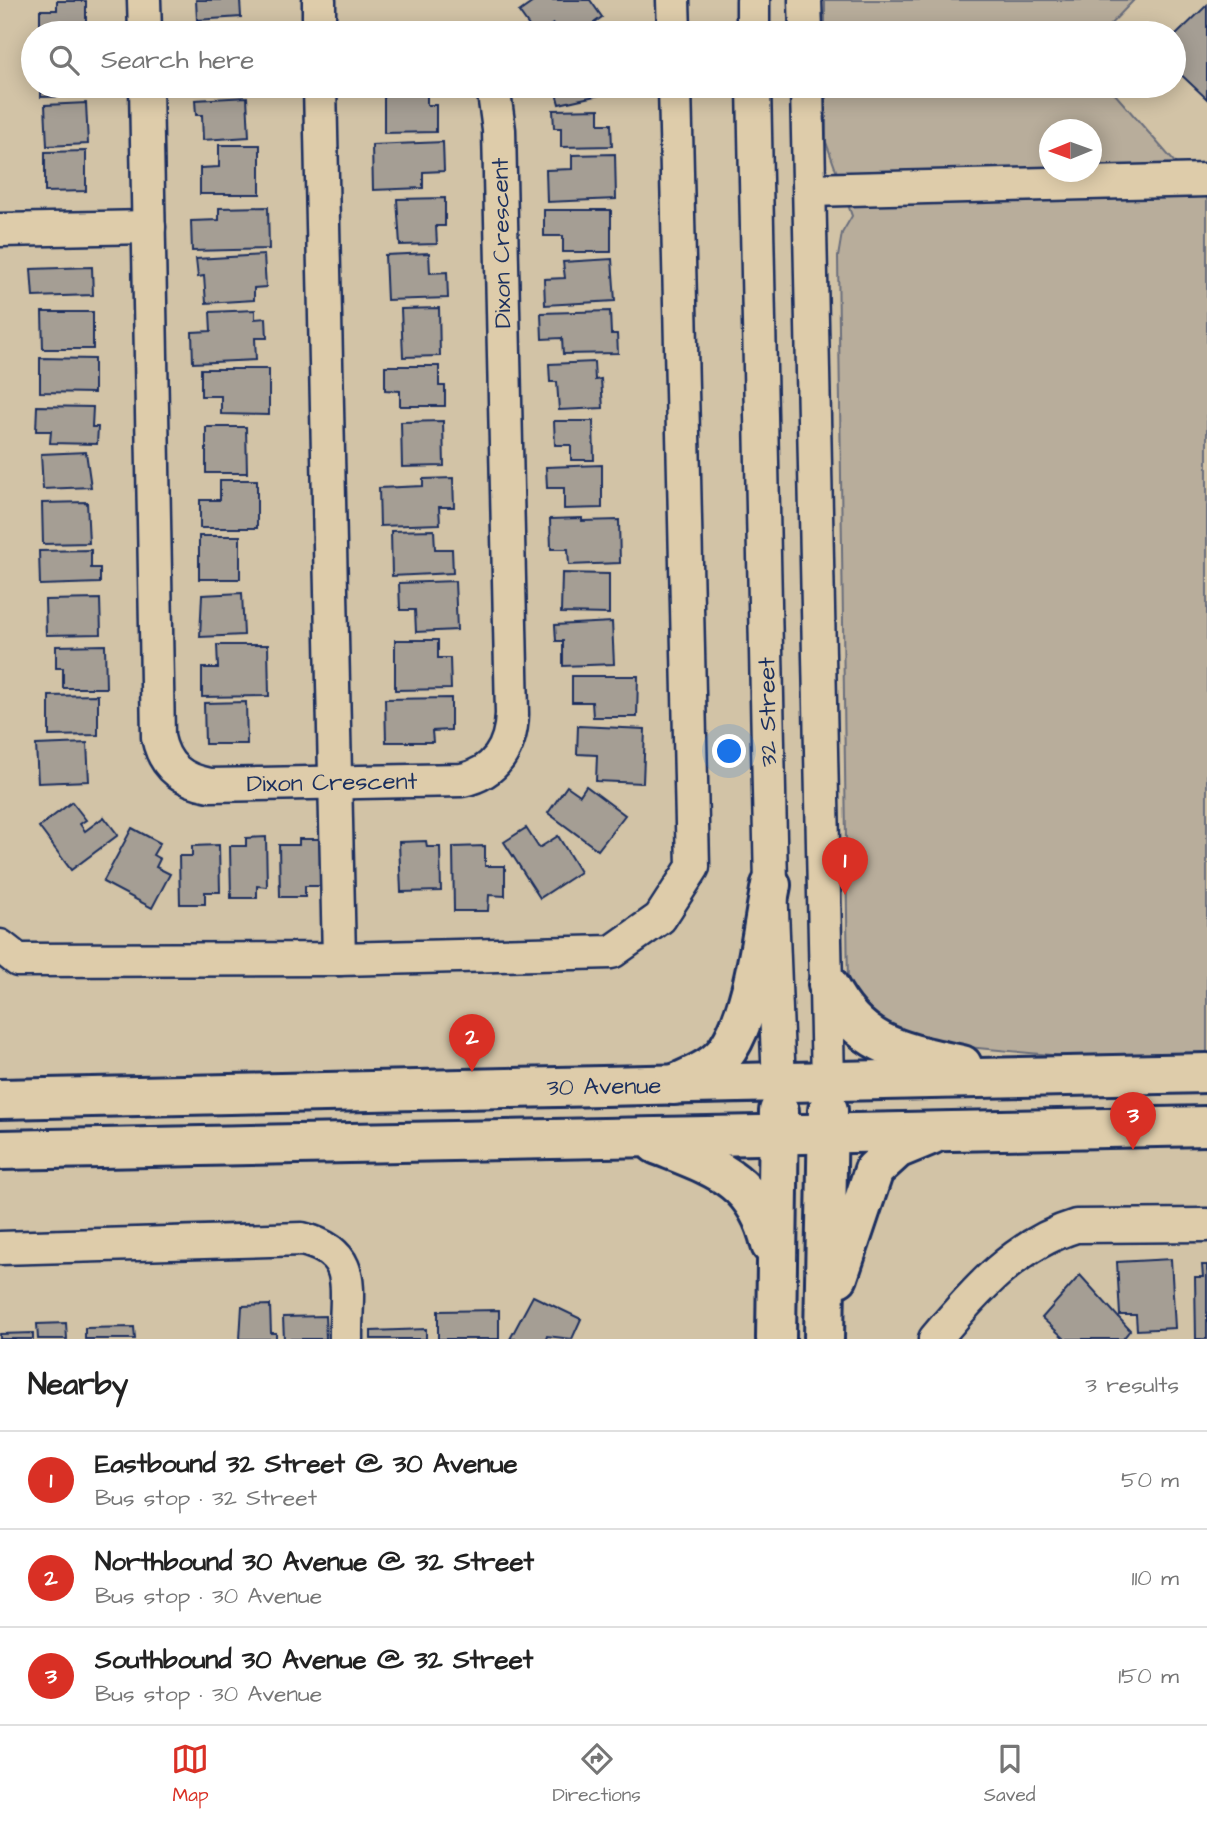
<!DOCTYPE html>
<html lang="en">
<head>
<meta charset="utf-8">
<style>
  :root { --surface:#fff; --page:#f2f2f2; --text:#222; --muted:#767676; --line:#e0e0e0; --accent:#d93025 }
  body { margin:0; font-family:"Architects Daughter",sans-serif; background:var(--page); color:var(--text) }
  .compass { position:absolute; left:1039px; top:119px; width:63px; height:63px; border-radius:50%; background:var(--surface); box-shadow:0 4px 18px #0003; rotate:269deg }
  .you { position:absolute; left:730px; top:752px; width:24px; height:24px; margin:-18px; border:5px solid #fff; border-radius:50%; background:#1a73e8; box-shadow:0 0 0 10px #1a73e833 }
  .badge { display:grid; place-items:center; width:46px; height:46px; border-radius:50%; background:var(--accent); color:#fff; font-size:23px; font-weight:700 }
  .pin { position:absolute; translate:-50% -58px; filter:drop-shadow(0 2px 4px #0008) }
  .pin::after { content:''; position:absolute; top:37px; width:24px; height:21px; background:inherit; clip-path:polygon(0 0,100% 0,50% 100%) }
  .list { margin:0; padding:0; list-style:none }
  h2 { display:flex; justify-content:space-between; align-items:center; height:91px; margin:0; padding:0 28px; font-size:30px }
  h2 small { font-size:23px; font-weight:400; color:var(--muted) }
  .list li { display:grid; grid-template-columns:46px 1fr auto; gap:21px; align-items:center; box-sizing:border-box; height:98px; padding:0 28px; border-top:2px solid var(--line) }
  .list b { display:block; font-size:26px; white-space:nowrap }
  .list p { margin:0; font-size:23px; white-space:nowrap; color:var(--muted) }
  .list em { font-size:23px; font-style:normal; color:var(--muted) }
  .icon { flex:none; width:38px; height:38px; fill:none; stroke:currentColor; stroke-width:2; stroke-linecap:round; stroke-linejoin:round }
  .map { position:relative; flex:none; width:1207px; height:1339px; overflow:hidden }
  .search { position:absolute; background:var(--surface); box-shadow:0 4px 18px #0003; left:21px; right:21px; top:21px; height:77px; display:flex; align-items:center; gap:18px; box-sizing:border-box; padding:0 24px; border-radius:38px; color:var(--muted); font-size:26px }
  .sheet { height:385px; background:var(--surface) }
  nav { display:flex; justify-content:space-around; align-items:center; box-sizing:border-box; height:98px; border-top:2px solid var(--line); background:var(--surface); font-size:19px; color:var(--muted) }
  nav a { display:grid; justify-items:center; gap:4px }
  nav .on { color:var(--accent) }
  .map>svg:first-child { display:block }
  .green { fill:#b8ad9b; stroke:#6a6e7c; stroke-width:2; fill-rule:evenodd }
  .building { fill:#a59e94; stroke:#1b2f5e; stroke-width:2 }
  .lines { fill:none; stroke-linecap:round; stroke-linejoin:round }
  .minor-casing { stroke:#1b2f5e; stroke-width:37 }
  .major-casing { stroke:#1b2f5e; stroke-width:44 }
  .minor { stroke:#deccaa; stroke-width:32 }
  .major { stroke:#deccaa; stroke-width:38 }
  .labels { text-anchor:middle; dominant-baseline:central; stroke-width:7; stroke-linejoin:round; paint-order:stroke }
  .street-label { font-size:24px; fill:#1b2f5e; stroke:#deccaa }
</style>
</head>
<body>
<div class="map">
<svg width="1207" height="1339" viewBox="0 0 1207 1339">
  <rect width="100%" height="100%" fill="#d2c3a6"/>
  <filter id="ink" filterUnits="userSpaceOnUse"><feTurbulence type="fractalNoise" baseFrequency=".0143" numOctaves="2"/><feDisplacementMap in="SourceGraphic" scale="14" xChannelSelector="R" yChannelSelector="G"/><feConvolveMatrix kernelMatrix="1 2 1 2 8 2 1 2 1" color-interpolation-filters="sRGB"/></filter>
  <g filter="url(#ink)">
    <g class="green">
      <path d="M825 0H1134L1102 33H825Z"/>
      <path d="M826 86H1108L1176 164H1207V1059H1094L913 1042 870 1022 848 987 838 257 842 233 852 216 826 142ZM1050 130H1092V172H1050Z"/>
    </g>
    <g class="building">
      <path d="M196 0H240L241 17 197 20Z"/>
      <path d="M536 0H590L602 17 580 33H559L553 24 540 33H534L519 12Z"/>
      <path d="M57 1H86V33H40V10H57Z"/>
      <path d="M1207 5V99L1174 68V37Z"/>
      <path d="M41 86H90V96L41 97Z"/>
      <path d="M384 86H427V105H436V132L384 133Z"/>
      <path d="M554 86H603L604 94 559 104Z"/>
      <path d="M247 97 249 137 203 140 202 115H196L195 100Z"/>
      <path d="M86 103 88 144 47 146 45 105Z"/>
      <path d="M599 109V124H611L612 146 561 147V128H554L553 110Z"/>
      <path d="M443 142 444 171 423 172V188L373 190 372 145Z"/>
      <path d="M219 145H260V194H200V168L219 167Z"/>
      <path d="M86 151V191L45 192V152Z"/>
      <path d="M615 154 616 199 547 202 546 170 572 169V155Z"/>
      <path d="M445 198V226H436L437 244 400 245 397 199Z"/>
      <path d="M268 207 269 249 192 251 191 221 219 220V208Z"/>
      <path d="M544 210H611V252H563V236H544Z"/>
      <path d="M429 253 430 273 447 272 448 298 387 300 385 255Z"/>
      <path d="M264 255 266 287 254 288V300L206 303 204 276 198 277 196 259Z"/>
      <path d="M612 259 615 301 545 305 544 279 565 278 563 262Z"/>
      <path d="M92 267 93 295 33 297 31 269Z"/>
      <path d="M439 308 440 356 403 357 401 309Z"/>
      <path d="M255 310V319L266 318 267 338H255L256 360 193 363 192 332 211 331 210 312Z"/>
      <path d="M610 311 611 334H617L618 353 563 354 562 338 542 339 541 313Z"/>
      <path d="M42 312H93V349H43Z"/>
      <path d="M40 358 94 359V393L40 392Z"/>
      <path d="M594 362 595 380 601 379 603 408 559 410 557 382H550L549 364Z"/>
      <path d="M385 366H439V386H445V406H400V391L385 390Z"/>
      <path d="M201 369H269V415L221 414V396H201Z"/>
      <path d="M37 406 93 407 92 427H98L97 444 50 443 51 431H36Z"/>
      <path d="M443 421 444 466 402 467 401 422Z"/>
      <path d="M554 421H593L594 460H571V445H555Z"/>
      <path d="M206 427H246L247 473H206Z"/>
      <path d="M86 452 91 487 43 489 41 454Z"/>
      <path d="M602 465V508L564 509V488H547L546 467Z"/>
      <path d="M453 478 454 507H439L440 524 380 526 379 488 423 486V479Z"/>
      <path d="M220 480H257V528H200V500H220Z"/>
      <path d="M87 502 89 543 43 544 42 503Z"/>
      <path d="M582 518V521L619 520 620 563 569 565 568 549H551L550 519Z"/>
      <path d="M434 530 435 549H452L453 573 392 576 391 531Z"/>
      <rect x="199" y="536" width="41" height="43"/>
      <path d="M91 550V568H100V583L40 585 39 551Z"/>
      <path d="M562 573 609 574V614L561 613Z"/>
      <path d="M455 581 457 630 416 632 415 610H400L399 583Z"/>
      <path d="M242 593 244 635 200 637 202 595Z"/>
      <path d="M100 599 101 634 46 635 45 600Z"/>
      <path d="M612 622 614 664 563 666V641H556L555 625Z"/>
      <path d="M395 640H438V658H450L451 689 395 690Z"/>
      <path d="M105 645 106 688H63V668H56V646Z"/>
      <path d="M217 645H268L269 696 202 697V668H218Z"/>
      <path d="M572 676H638L637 717H593L592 702H572Z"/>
      <path d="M98 695V735L49 736V696Z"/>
      <path d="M451 698V730L432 731 433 742H386L385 699Z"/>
      <path d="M246 702 247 744H205L204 703Z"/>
      <path d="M578 726 645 729 643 783 596 781 597 755 577 754Z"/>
      <path d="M87 743 89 781 38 783 36 745Z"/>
      <path d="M567 786 580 795 586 786 625 815 598 850 548 813Z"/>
      <path d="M72 802 86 820 80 824 85 831 104 817 118 835 71 870 39 827Z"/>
      <path d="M132 828 160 843 153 855 160 859 156 867 170 874 152 908 103 882Z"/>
      <path d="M526 828 539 848 558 836 580 872 540 898 504 842Z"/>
      <path d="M266 837 267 887 257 886V898H231L230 846H246V838Z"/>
      <path d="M299 839H320V886H305V897H280L279 845H299Z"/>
      <path d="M426 841 427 847H440L441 891 401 892 399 842Z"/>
      <path d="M219 845 220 892H205V904H180L179 856H192V846Z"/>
      <path d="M485 846V866H505V896L489 895 488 911H454L453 847Z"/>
      <path d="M1171 1259 1175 1328 1137 1330 1136 1315H1120L1117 1262Z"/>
      <path d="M1202 1265H1207V1339H1196L1195 1277H1203Z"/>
      <path d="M1080 1275 1130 1330 1123 1339H1065L1042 1318Z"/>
      <path d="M533 1296 581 1319 572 1339 547 1336 546 1339H510Z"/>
      <path d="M270 1305 271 1333H276V1339H240L242 1306Z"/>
      <path d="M499 1310V1339H438V1311Z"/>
      <path d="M325 1316 326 1339H284L283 1317Z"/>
      <path d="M66 1323 67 1339H38L37 1324Z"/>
      <path d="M134 1327 135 1339H85V1328Z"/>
      <path d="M426 1329V1339H371V1331Z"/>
      <path d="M33 1333V1339H0V1334Z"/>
    </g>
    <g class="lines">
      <g class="minor-casing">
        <g id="minor">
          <path d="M144 0 145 33"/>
          <path d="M319 0V33"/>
          <path d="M673 0 674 33"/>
          <path d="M753 0V33"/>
          <path d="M805 0 806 33"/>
          <path d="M146 86 158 737C164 766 181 780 210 785L462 780C496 773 511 747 512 714L499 130 493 86"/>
          <path d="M320 86 339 959"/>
          <path d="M754 86 771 885 779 1084"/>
          <path d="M807 86 828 1083"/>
          <path d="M810 190 1207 180"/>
          <path d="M0 230 149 227"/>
          <path d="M0 946 18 960 339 959 612 952 660 918 693 867 675 86"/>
          <path d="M0 1248 302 1239C360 1253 345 1290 346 1339"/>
          <path d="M935 1339C974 1292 1016 1244 1076 1226L1207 1225"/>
        </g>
      </g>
      <g class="major-casing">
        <g id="major">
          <path d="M828 985C859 1046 900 1052 962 1065"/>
          <path d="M673 1085C692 1076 716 1068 728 1049 755 1007 761 934 771 885"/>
          <path d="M0 1099 1207 1073"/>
          <path d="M656 1144C713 1167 756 1178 771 1245"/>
          <path d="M0 1150 1207 1126"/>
          <path d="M838 1277 874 1170 897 1149 931 1135"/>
          <path d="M776 1339 779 1111"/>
          <path d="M824 1339 828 1110"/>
        </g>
      </g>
      <use href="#minor" class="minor"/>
      <use href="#major" class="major"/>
    </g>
  </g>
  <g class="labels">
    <g class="street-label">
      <text transform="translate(502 243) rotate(-91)">Dixon Crescent</text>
      <text transform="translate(768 712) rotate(-91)">32 Street</text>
      <text transform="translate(332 783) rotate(-1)">Dixon Crescent</text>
      <text transform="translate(604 1087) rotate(-1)">30 Avenue</text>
    </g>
  </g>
</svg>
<svg class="compass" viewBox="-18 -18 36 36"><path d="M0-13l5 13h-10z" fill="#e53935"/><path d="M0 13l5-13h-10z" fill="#767676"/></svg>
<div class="you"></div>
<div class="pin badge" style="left:845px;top:895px">1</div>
<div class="pin badge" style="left:472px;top:1072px">2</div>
<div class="pin badge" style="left:1133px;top:1150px">3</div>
<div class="search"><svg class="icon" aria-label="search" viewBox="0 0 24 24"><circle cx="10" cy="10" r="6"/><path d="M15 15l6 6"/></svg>Search here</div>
</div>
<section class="sheet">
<h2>Nearby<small>3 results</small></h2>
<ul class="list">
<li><span class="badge">1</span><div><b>Eastbound 32 Street @ 30 Avenue</b><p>Bus stop · 32 Street</p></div><em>50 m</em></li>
<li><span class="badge">2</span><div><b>Northbound 30 Avenue @ 32 Street</b><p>Bus stop · 30 Avenue</p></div><em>110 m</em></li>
<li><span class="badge">3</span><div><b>Southbound 30 Avenue @ 32 Street</b><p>Bus stop · 30 Avenue</p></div><em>150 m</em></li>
</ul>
</section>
<nav>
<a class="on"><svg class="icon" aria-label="map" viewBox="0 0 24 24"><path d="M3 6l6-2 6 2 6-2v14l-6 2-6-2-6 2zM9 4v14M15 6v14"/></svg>Map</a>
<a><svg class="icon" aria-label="directions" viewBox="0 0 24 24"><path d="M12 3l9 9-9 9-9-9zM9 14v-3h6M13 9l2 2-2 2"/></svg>Directions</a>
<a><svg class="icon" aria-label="saved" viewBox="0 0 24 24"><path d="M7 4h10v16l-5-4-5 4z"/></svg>Saved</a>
</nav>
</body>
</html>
